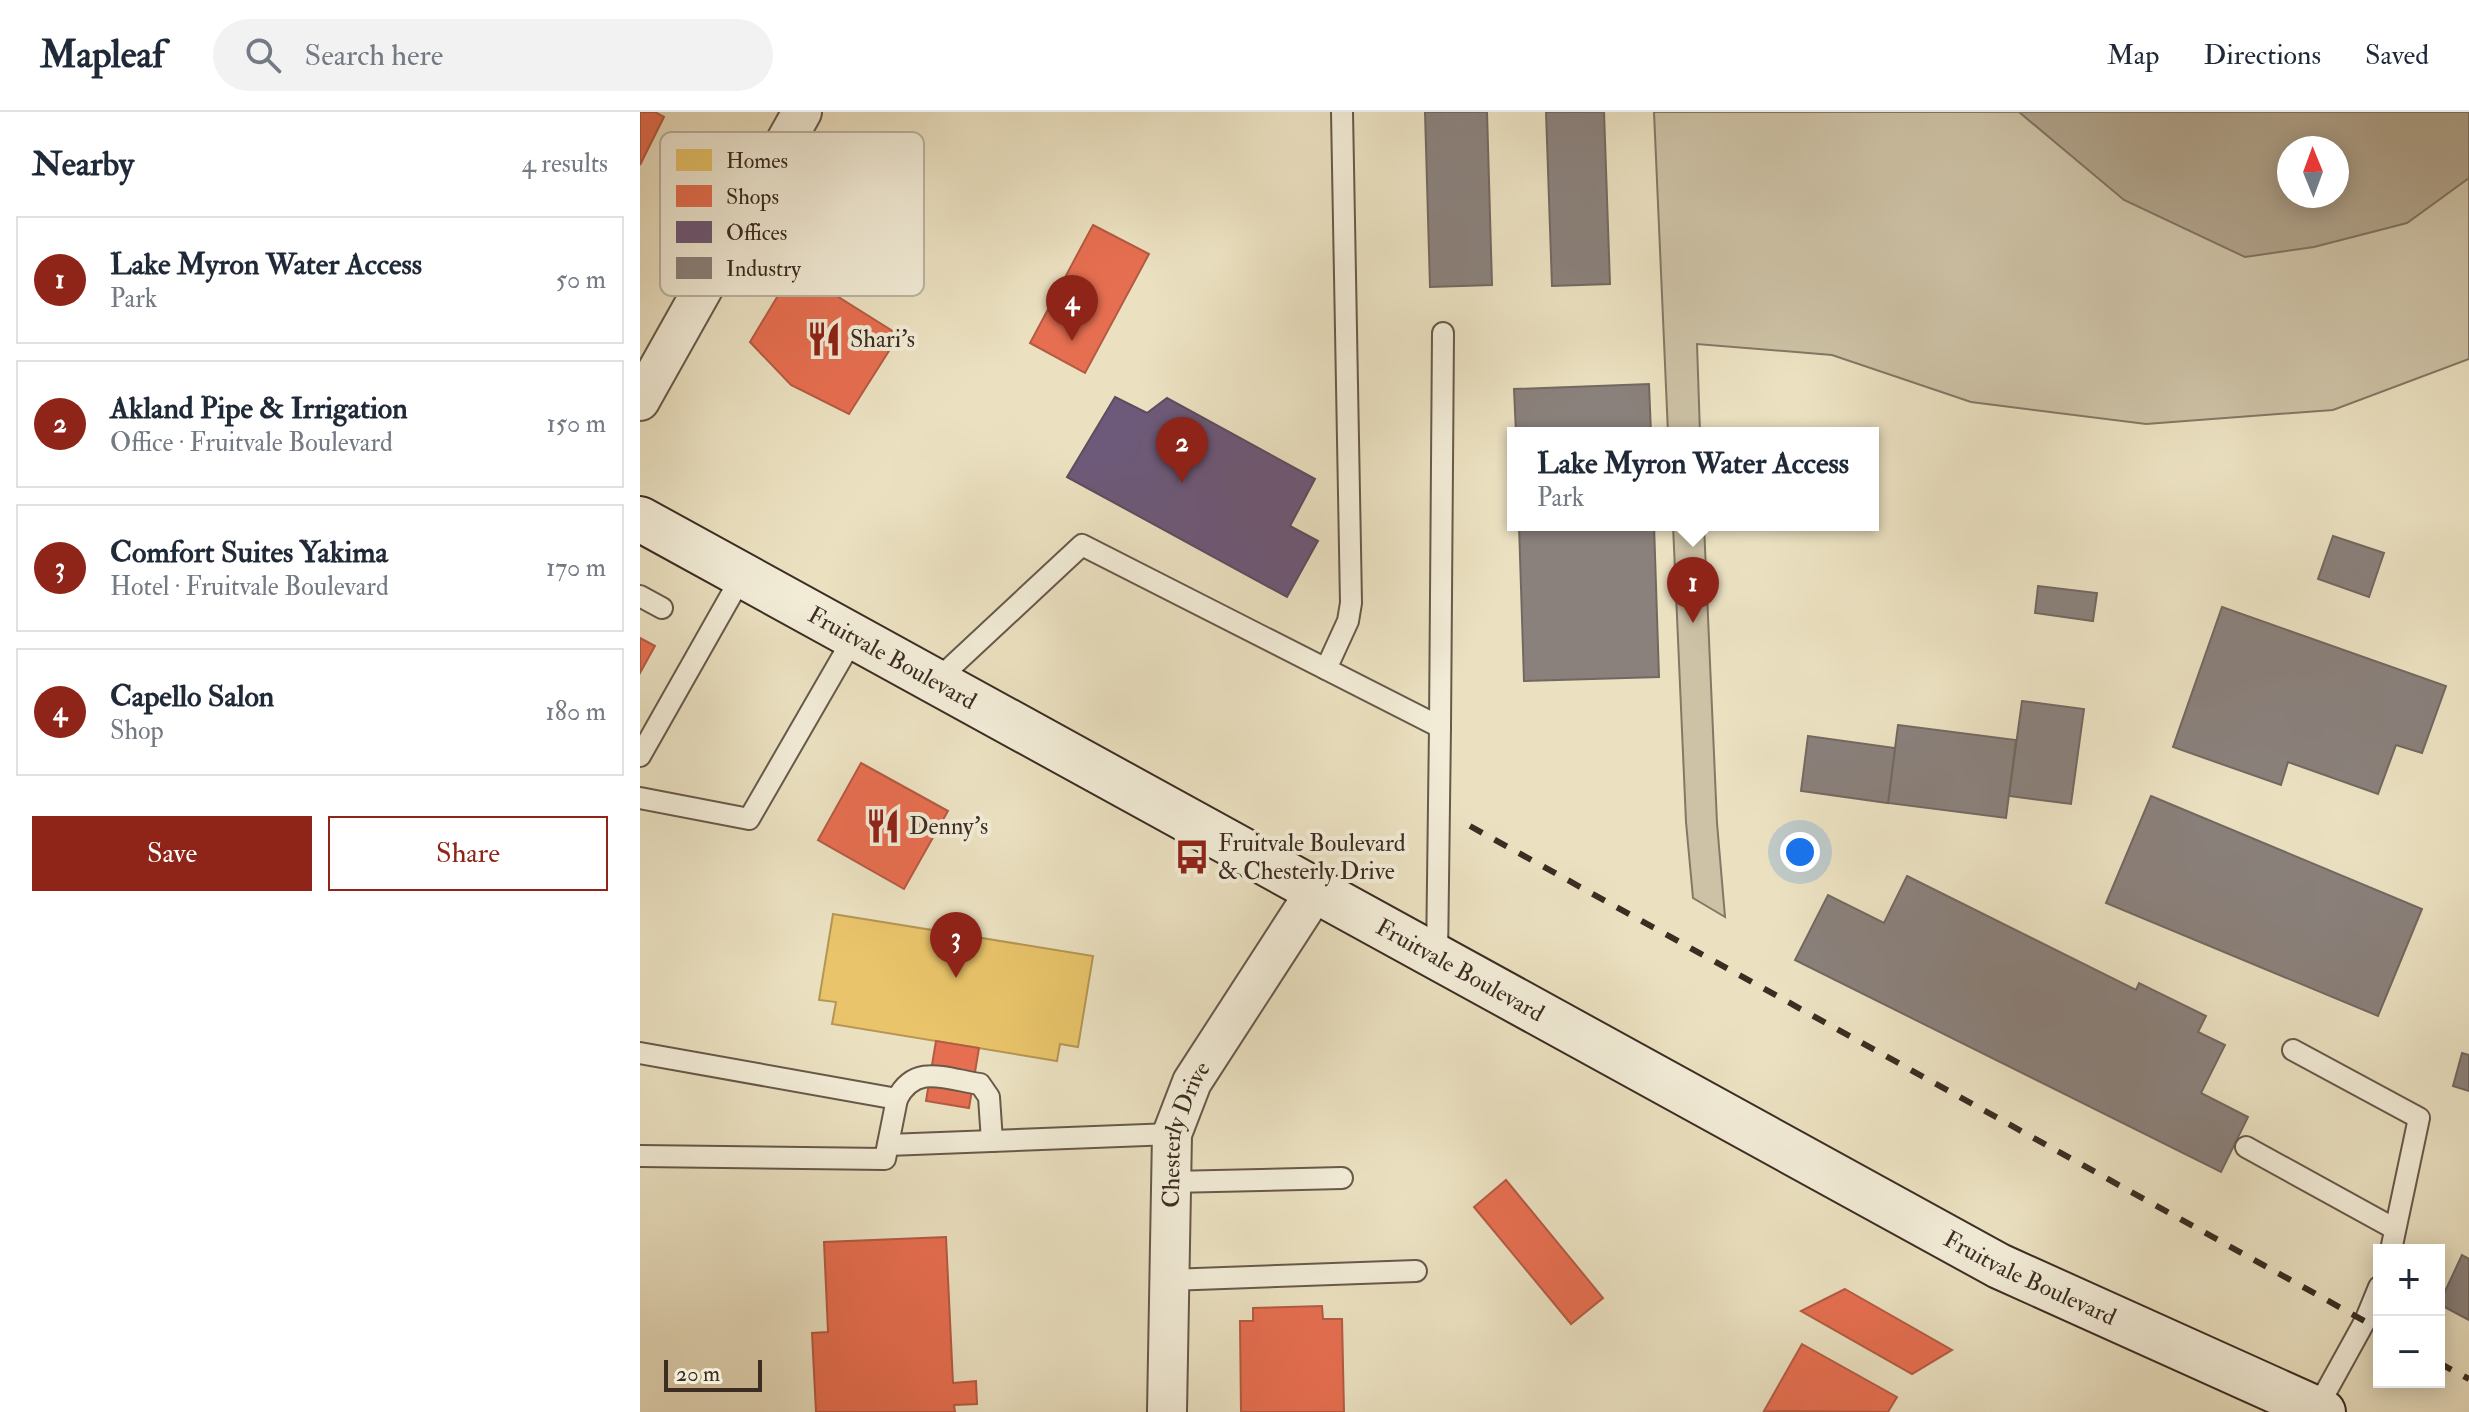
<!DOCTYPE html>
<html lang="en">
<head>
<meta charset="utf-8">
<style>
  :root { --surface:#fff; --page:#f2f2f3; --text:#1f2937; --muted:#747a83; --line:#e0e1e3; --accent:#8f2418 }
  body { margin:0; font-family:"IM FELL Double Pica",serif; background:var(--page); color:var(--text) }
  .controls { position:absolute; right:24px; bottom:24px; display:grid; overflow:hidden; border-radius:0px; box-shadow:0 4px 20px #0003 }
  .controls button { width:72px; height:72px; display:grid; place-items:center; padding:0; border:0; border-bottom:2px solid var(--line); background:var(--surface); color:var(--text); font:40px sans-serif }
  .compass { position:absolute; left:1637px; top:24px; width:72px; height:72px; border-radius:50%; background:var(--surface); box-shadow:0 4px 20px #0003; rotate:359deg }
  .scale { position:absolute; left:24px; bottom:20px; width:98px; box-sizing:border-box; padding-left:8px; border:4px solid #3c2c22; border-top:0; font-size:22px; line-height:28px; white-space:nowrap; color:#3c2c22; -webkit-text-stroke:6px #f2ecd7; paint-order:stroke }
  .you { position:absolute; left:1160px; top:740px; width:28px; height:28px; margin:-20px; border:6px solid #fff; border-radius:50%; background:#1a73e8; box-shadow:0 0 0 12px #1a73e833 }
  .badge { display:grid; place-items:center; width:52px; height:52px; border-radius:50%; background:var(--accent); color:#fff; font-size:26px; font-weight:700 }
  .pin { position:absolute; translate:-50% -66px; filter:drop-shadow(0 2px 4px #0008) }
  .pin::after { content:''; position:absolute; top:42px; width:28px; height:24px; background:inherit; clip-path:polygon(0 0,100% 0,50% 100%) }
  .popup { position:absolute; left:867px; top:315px; width:372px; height:104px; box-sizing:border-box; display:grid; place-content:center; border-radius:0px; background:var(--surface); filter:drop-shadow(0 2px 6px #0005); font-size:26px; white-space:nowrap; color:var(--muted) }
  .popup b { font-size:30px; color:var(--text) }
  .popup::after { content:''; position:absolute; left:50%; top:100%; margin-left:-16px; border:16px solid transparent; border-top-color:var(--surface) }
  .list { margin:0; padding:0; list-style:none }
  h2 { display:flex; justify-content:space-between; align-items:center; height:104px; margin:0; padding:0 32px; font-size:34px }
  h2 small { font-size:26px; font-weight:400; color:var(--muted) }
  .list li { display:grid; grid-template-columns:52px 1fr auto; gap:24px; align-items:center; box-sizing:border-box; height:128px; margin:0 16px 16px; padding:0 16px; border:2px solid var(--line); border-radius:0px }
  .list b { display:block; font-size:30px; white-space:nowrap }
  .list p { margin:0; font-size:26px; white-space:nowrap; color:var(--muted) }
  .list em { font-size:26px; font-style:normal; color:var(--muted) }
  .actions { display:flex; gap:16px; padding:24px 32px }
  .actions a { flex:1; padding:18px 0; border:2px solid var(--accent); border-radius:0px; text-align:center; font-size:28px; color:var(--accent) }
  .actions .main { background:var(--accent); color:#fff }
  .icon { flex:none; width:44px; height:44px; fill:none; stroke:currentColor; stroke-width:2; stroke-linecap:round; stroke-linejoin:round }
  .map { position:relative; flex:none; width:1829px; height:1300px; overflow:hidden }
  header { display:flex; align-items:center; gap:48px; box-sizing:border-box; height:112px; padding:0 40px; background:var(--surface); border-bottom:2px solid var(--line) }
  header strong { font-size:38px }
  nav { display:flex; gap:44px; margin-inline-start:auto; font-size:28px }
  .search { width:560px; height:72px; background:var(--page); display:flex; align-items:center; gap:20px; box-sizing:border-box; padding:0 28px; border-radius:44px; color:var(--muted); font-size:30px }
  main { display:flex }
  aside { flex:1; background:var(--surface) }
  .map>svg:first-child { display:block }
  .green { fill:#cdc2a6; stroke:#847764; stroke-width:2; fill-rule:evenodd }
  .water { fill:#b0a38b; stroke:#827361; stroke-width:2; fill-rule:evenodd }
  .homes { fill:#e9c46a; stroke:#b59654; stroke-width:2 }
  .shops { fill:#e76f51; stroke:#b45b43; stroke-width:2 }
  .offices { fill:#6d597a; stroke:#5e4c60; stroke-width:2 }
  .industry { fill:#8a817c; stroke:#736861; stroke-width:2 }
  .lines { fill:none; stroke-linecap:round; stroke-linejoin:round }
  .lane-casing { stroke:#68594a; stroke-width:24 }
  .street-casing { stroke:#68594a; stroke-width:42 }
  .secondary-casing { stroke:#3c2c22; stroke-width:48 }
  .lane { stroke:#f2ecd7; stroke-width:20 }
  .street { stroke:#f2ecd7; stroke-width:38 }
  .secondary { stroke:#f2ecd7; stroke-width:44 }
  .rail { stroke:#3c2c22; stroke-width:6; stroke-dasharray:14 14; stroke-linecap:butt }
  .labels { text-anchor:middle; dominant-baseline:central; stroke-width:8; stroke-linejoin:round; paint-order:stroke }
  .poi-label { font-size:24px; fill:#3c2c22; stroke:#f2ecd7; text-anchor:start }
  .street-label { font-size:24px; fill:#3c2c22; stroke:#f2ecd7 }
  .key { fill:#f2ecd7; stroke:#bbb2a1; stroke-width:2 }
  .key-label { font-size:22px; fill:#3c2c22 }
</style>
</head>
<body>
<header>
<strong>Mapleaf</strong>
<div class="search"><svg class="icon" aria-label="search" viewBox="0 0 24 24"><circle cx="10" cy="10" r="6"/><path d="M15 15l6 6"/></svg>Search here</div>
<nav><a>Map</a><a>Directions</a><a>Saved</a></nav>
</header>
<main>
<aside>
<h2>Nearby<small>4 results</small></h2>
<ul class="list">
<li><span class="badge">1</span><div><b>Lake Myron Water Access</b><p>Park</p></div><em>50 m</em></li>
<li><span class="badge">2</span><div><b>Akland Pipe &amp; Irrigation</b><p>Office · Fruitvale Boulevard</p></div><em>150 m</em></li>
<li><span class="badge">3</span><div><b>Comfort Suites Yakima</b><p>Hotel · Fruitvale Boulevard</p></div><em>170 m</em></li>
<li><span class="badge">4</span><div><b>Capello Salon</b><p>Shop</p></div><em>180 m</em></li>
</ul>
<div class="actions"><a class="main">Save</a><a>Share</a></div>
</aside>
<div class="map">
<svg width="1829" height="1300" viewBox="0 0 1829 1300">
  <rect width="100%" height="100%" fill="#ebe1c1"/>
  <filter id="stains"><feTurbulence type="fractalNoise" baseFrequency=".0025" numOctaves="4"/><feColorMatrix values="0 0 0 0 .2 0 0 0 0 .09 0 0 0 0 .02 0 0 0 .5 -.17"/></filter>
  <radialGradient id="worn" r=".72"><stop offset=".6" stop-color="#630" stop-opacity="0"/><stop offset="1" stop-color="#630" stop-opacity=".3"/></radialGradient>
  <g class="green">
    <path d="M1014 0H1829V247L1693 298 1506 312 1331 290 1192 243 1057 232 1060 321H1028ZM1649 36H1697V84H1649Z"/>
    <path d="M1033 413H1064L1077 711 1085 805 1053 786 1046 710Z"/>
  </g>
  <path class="water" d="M1379 0H1829V66L1767 111 1674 135 1605 145 1484 88ZM1649 36H1697V84H1649Z"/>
  <path class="homes" d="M193 802 453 844 438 935 420 932 417 949 192 912 196 890 179 888Z"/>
  <g class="shops">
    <path d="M0 0H15L24 5 0 53Z"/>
    <path d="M453 113 509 142 445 261 390 231Z"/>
    <path d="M154 157 259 223 209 302 151 273 110 230Z"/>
    <path d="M0 526 15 534 0 561Z"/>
    <path d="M221 651 308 699 264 777 178 728Z"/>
    <path d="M296 929 339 936 329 996 286 989Z"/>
    <path d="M866 1068 963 1186 931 1212 834 1095Z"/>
    <path d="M306 1125 313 1271 336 1269 337 1292 314 1293 315 1300H176L172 1221 188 1220 184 1130Z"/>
    <path d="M1205 1177 1312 1238 1272 1262 1161 1199Z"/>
    <path d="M682 1194 683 1207H702L704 1300H601L600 1209H613V1196Z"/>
    <path d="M1162 1232 1257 1285 1248 1300 1124 1299Z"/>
  </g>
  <path class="offices" d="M475 285 507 301 527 286 675 367 650 414 678 429 647 485 427 365Z"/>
  <g class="industry">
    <path d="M785 0H847L852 173 790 175Z"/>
    <path d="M906 0H964L970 172 912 174Z"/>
    <path d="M1009 272 1011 321H876L874 277Z"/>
    <path d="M879 413H1014L1019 565 884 569Z"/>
    <path d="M1693 424 1744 441 1729 485 1678 467Z"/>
    <path d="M1398 474 1457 481 1453 509 1395 501Z"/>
    <path d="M1582 495 1806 574 1782 641 1756 633 1738 682 1648 650 1641 673 1533 635Z"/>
    <path d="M1382 589 1444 597 1431 692 1369 684Z"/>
    <path d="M1258 613 1376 628 1366 706 1248 691Z"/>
    <path d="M1168 624 1255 636 1248 691 1161 679Z"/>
    <path d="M1511 684 1782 797 1738 904 1466 791Z"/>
    <path d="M1267 764 1496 878 1499 871 1566 904 1558 920 1585 933 1561 981 1608 1005 1581 1060 1155 848 1188 783 1244 811Z"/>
    <path d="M1822 941 1829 943V979L1813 974Z"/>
    <path d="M1822 1143 1829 1147V1208L1799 1192Z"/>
  </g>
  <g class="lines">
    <g class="lane-casing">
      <g id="lane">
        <path d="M0 484 22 496"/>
        <path d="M686 557 708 509 711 491 702 0"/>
        <path d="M295 570 442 433 800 615 797 847"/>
        <path d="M800 615 803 221"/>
        <path d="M0 644 102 464"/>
        <path d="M0 686 109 707 214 525"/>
        <path d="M1653 938 1779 1006 1751 1138"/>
        <path d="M0 941 257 987 245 1047 0 1044"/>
        <path d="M257 987C275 951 306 967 340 972L349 985 352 1029"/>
        <path d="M248 1033 532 1022"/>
        <path d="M1606 1035 1755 1117"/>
        <path d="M531 1070 702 1066"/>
        <path d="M529 1168 776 1159"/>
        <path d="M1677 1296 1725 1209 1739 1175"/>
      </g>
    </g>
    <g class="street-casing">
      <g id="street">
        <path d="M0 289 162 0"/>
        <path id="s1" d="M527 1300 532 1022 552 970 675 780"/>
      </g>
    </g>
    <g class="secondary-casing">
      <g id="secondary">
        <path id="s2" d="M0 407 1359 1154 1683 1300"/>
      </g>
    </g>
    <use href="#lane" class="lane"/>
    <use href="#street" class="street"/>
    <use href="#secondary" class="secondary"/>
    <g class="rail">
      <path d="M830 714 1739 1217"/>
      <path d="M1799 1251 1829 1267"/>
    </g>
  </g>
  <defs>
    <g id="restaurant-bare" transform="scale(2.76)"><path d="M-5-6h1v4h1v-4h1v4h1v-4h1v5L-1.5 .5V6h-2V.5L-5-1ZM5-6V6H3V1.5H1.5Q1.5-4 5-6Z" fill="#8f2418" stroke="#f2ecd7" stroke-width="2.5" paint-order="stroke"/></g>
    <g id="bus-bare" transform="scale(2.76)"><path d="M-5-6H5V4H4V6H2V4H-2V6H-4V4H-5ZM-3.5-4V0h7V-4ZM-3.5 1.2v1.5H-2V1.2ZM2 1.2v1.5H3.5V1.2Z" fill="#8f2418" stroke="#f2ecd7" stroke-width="2.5" paint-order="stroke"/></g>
  </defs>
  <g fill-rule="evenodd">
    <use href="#restaurant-bare" x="184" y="227"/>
    <use href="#restaurant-bare" x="243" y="714"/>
    <use href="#bus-bare" x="552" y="745"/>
  </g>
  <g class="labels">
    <g class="poi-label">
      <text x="210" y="227">Shari's</text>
      <text x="269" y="714">Denny's</text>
      <text x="578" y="731">Fruitvale Boulevard<tspan x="578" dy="28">&amp; Chesterly Drive</tspan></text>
    </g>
    <g class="street-label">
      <text stroke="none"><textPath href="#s2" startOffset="288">Fruitvale Boulevard</textPath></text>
      <text stroke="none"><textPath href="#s2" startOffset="936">Fruitvale Boulevard</textPath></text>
      <text stroke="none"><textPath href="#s1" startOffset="280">Chesterly Drive</textPath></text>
      <text stroke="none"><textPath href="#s2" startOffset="1584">Fruitvale Boulevard</textPath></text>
    </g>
  </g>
  <rect x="20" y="20" width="264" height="164" rx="12" class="key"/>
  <rect x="36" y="37" width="36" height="22" fill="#e9c46a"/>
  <rect x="36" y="73" width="36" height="22" fill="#e76f51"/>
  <rect x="36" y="109" width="36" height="22" fill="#6d597a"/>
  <rect x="36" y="145" width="36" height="22" fill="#8a817c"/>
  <g class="key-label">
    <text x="86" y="56">Homes</text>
    <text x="86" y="92">Shops</text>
    <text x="86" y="128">Offices</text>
    <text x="86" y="164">Industry</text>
  </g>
  <rect width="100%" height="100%" filter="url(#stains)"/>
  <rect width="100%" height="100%" fill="url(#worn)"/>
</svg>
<div class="controls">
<button>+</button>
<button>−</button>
</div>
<svg class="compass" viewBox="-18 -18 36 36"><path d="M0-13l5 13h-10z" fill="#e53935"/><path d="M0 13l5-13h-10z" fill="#747a83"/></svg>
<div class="scale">20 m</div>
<div class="you"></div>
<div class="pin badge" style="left:1053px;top:511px">1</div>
<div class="popup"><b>Lake Myron Water Access</b>Park</div>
<div class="pin badge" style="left:542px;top:371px">2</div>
<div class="pin badge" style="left:316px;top:866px">3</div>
<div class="pin badge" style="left:432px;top:229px">4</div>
</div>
</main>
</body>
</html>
